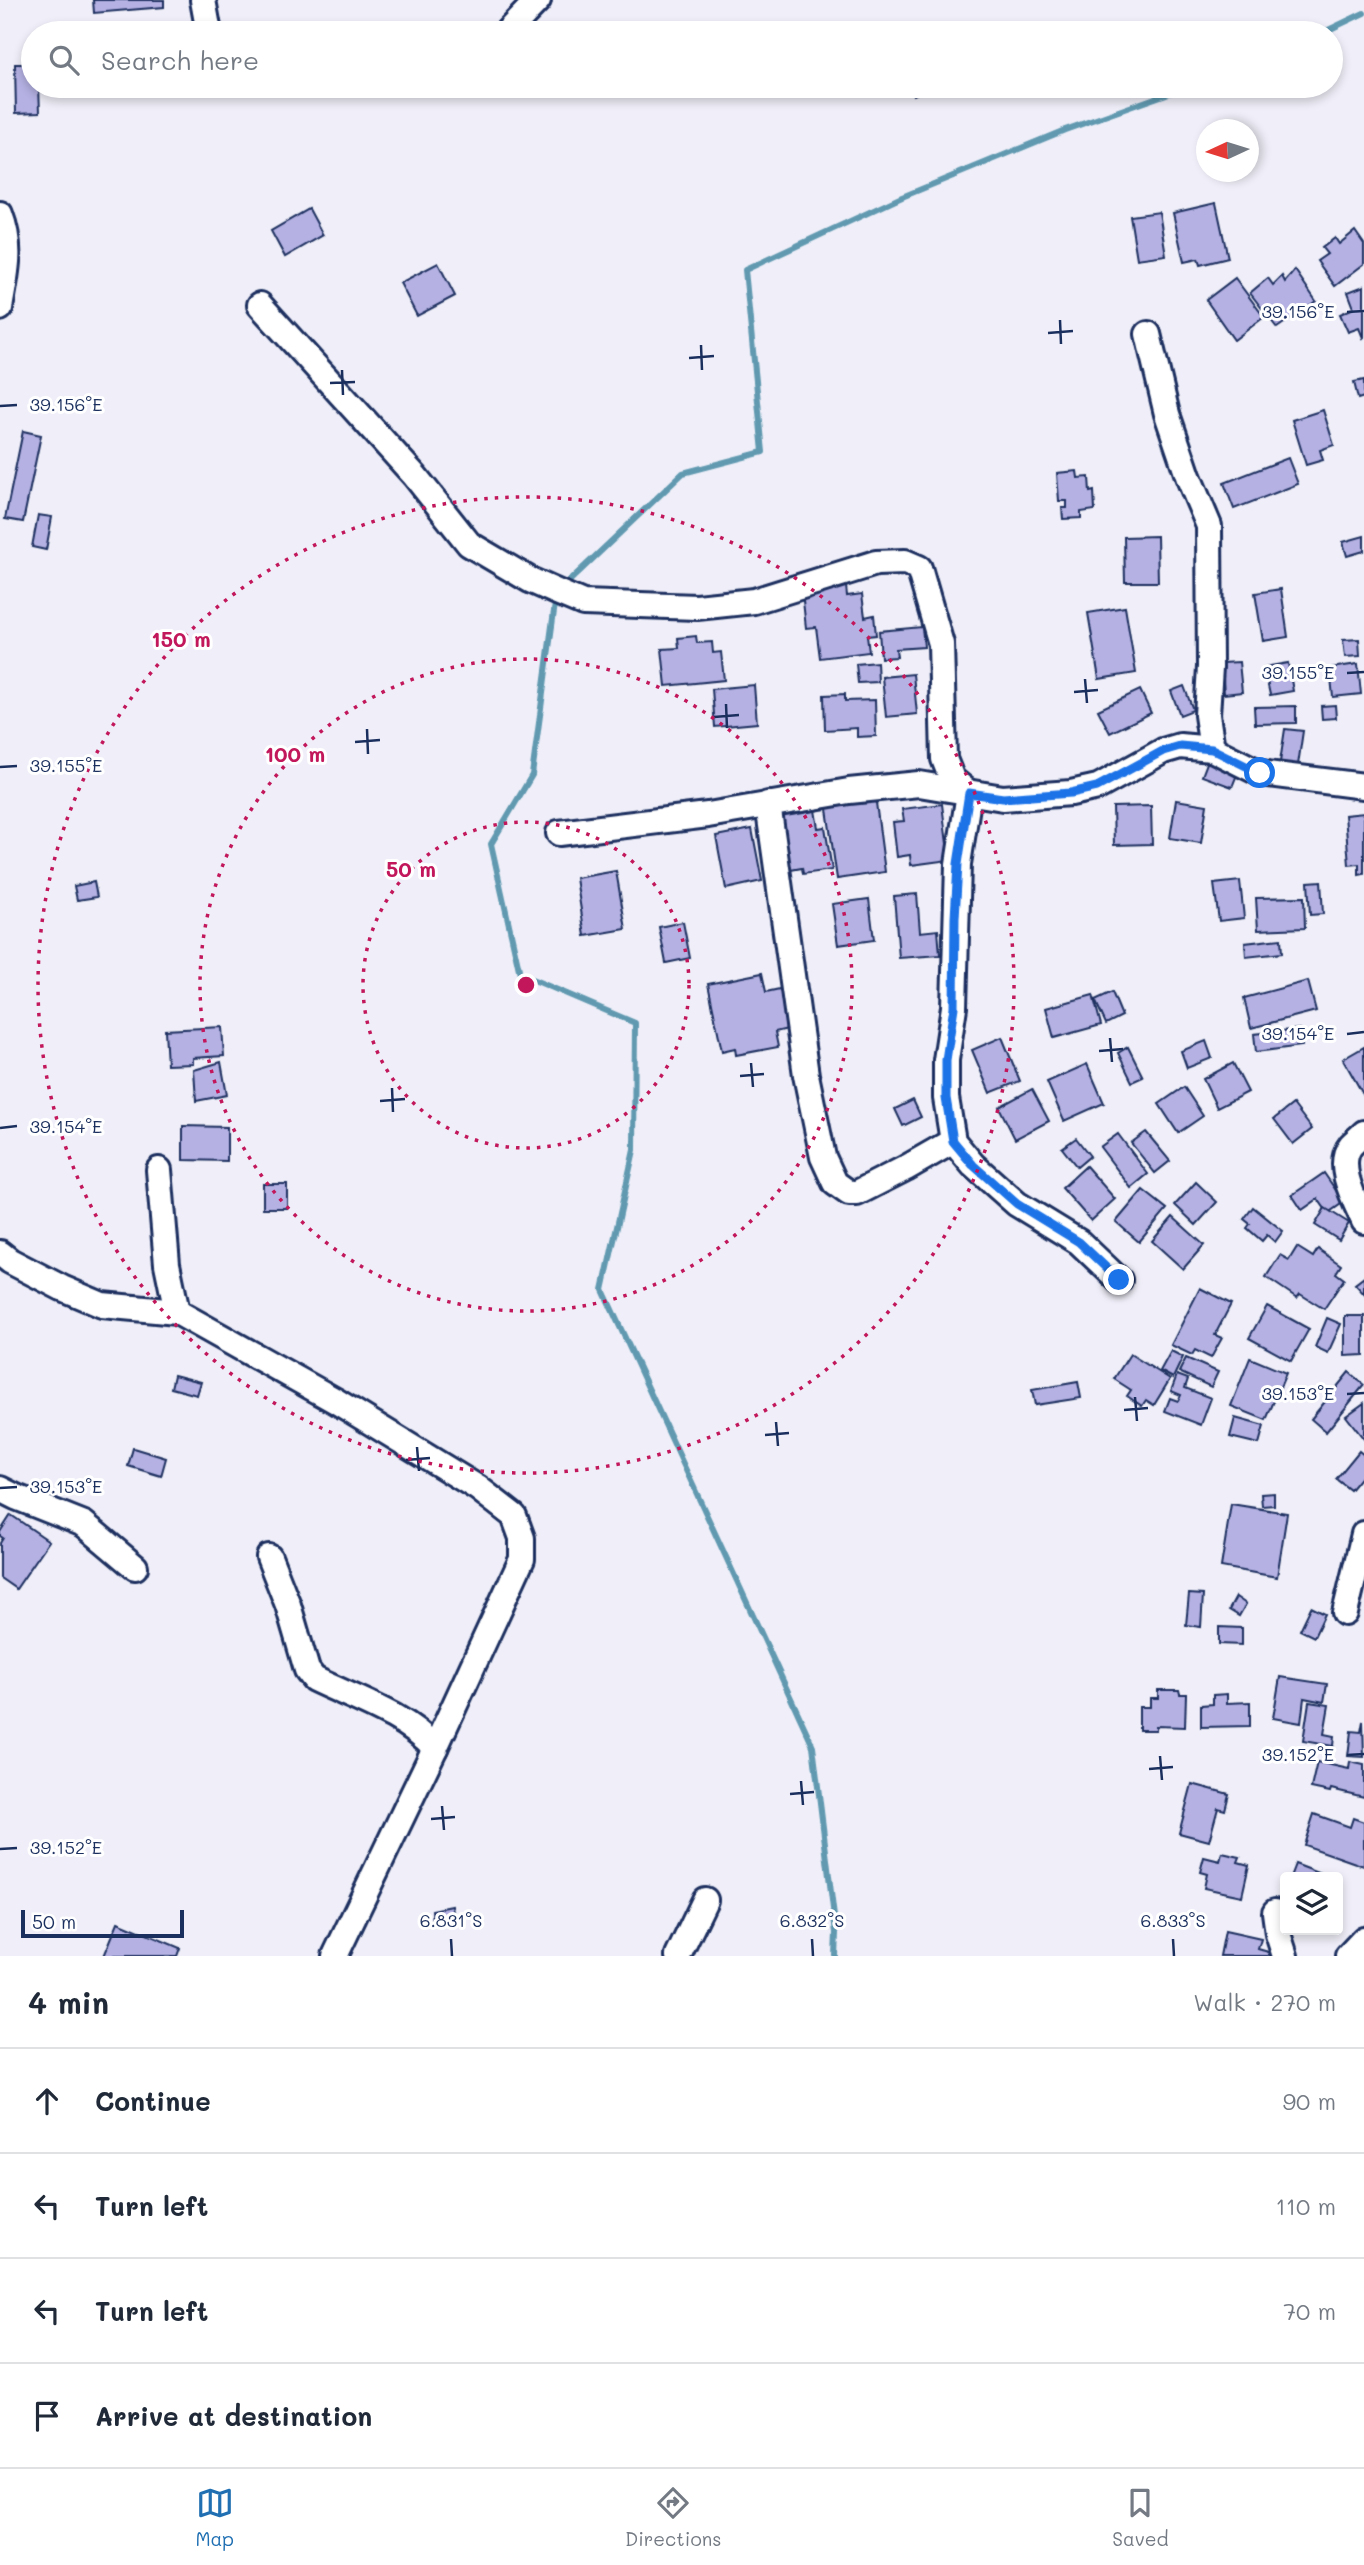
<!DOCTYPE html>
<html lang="en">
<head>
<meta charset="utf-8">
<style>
  :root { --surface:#fff; --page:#f2f2f3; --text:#1f2937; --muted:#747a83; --line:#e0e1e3; --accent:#1f6fb2 }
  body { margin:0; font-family:Mali,sans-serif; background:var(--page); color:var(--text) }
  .controls { position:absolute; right:21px; bottom:21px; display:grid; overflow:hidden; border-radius:7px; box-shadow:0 4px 10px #0003 }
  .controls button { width:63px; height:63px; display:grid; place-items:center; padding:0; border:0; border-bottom:2px solid var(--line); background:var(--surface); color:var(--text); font:35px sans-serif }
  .compass { position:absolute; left:1196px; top:119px; width:63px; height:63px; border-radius:50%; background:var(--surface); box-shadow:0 4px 10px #0003; rotate:266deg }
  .scale { position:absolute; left:21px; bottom:18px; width:163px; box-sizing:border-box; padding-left:7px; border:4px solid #1b2f5e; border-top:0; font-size:19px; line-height:24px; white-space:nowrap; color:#1b2f5e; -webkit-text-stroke:5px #fff; paint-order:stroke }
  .stop { position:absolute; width:21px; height:21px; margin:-16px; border:5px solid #1a73e8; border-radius:50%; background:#fff }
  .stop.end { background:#1a73e8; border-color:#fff; box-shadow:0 2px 7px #0008 }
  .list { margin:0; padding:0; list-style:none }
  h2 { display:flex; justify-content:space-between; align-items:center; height:91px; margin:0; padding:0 28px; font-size:30px }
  h2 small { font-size:23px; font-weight:400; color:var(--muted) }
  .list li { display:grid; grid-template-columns:46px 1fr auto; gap:21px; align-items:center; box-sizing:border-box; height:105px; padding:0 28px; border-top:2px solid var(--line) }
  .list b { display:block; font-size:26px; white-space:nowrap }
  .list em { font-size:23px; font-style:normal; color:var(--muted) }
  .icon { flex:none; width:38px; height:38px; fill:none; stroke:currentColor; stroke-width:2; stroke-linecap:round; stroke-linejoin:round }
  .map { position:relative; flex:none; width:1364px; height:1956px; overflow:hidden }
  .search { position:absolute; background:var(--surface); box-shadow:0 4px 10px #0003; left:21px; right:21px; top:21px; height:77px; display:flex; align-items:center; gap:18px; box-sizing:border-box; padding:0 24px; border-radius:38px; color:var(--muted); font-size:26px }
  .sheet { height:511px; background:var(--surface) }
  nav { display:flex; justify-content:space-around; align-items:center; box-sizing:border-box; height:98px; border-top:2px solid var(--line); background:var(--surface); font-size:19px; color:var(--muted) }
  nav a { display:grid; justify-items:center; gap:4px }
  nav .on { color:var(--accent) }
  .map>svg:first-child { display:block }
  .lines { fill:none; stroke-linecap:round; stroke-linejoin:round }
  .stream { stroke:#6099b0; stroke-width:6 }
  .building { fill:#b5b1e3; stroke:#1b2f5e; stroke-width:2 }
  .minor-casing { stroke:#1b2f5e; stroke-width:30 }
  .minor { stroke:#fff; stroke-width:24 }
  .route { stroke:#1a73e8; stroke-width:9 }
  .ticks { fill:none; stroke:#1b2f5e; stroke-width:2.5 }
  .ring { fill:none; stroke:#c2185b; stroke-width:3.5; stroke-dasharray:3.5 7 }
  .ticks-label { font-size:18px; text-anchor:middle; fill:#1b2f5e; stroke:#fff; stroke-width:6; stroke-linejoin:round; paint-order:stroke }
  .centre { fill:#c2185b; stroke:#fff; stroke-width:3.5 }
  .ring-label { font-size:21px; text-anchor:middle; font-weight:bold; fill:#c2185b; stroke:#fff; stroke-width:6; stroke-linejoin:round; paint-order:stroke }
</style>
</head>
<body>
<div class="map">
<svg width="1364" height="1956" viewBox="0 0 1364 1956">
  <rect width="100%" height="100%" fill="#f0eff9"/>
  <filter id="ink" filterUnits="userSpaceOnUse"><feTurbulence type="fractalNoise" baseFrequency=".0143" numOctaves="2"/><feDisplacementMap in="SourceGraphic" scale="14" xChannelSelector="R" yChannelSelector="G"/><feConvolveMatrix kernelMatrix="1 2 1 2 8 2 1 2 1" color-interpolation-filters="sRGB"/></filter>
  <g filter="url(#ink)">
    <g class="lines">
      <g class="stream">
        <path d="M1322 33 1364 13"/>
        <path d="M562 588 683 473 763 452 745 270 902 197 1065 130 1189 86"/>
        <path d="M556 596 532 775 491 844 520 974 635 1023 634 1150 603 1290 813 1746 836 1933 835 1956"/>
      </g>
    </g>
    <g class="building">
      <path d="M93 0H164V7L94 13Z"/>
      <path d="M172 27V33H102L101 31Z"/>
      <path d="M15 64H33V86H39L40 112 16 113Z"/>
      <path d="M909 86H931L914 95Z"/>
      <path d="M1216 203 1228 258 1200 265 1198 259 1184 262 1173 213Z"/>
      <path d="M309 209 323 235 285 257 271 231Z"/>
      <path d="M1159 212 1166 255 1137 259 1130 216Z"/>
      <path d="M1355 231 1364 244V264L1335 286 1317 261 1327 254 1322 248 1335 238 1339 244Z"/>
      <path d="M438 263 455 296 417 316 400 283Z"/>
      <path d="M1295 270 1316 301 1277 328 1250 293 1268 278 1273 285 1282 276 1285 282Z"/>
      <path d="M1235 278 1264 317 1234 340 1206 300Z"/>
      <path d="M1364 286V337L1363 338 1359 328 1348 332 1340 314 1354 308 1348 292Z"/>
      <path d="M1364 380V397L1358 399 1354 382Z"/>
      <path d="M1323 410 1334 445 1320 450 1323 460 1306 465 1292 420Z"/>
      <path d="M23 431 41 435 23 522 5 519Z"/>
      <path d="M1288 458 1298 484 1234 509 1224 483Z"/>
      <path d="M1077 471 1078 478 1089 477 1090 492 1094 491 1095 510 1081 512V518L1063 519 1062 508H1067V501H1059L1057 473Z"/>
      <path d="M38 515 52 517 46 550 32 547Z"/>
      <path d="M1157 536 1158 582H1125L1124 537Z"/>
      <path d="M1364 536V551L1347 556 1343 542Z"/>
      <path d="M846 586 847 596 862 594 865 617 874 615 876 635 867 636 869 652 820 658 816 627 806 628 802 592Z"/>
      <path d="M1281 589 1288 637 1263 641 1255 593Z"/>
      <path d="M1125 607 1136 673 1099 679 1088 613Z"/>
      <path d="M922 627 924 647 896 649 897 657 881 658 879 631Z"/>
      <path d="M696 636 697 643 712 642 713 653 721 652 724 680 666 686 662 649 679 648 678 638Z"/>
      <path d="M1359 639 1360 656 1345 657 1343 640Z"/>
      <path d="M877 662 878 682 858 683 856 664Z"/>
      <path d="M1239 662 1242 692 1224 694 1222 663Z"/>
      <path d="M1288 663 1293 691 1270 695 1264 667Z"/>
      <path d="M1358 664 1361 694 1333 697 1330 668Z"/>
      <path d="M913 674 917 714 886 717 882 677Z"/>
      <path d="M754 685 757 723 715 727 712 689Z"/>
      <path d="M1184 686 1193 710 1180 715 1171 691Z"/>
      <path d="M1140 690 1151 713 1110 733 1098 710Z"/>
      <path d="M845 694V701L875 700 876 736 857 737V728L825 730 824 695Z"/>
      <path d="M1335 705 1336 718 1322 719 1321 706Z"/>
      <path d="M1296 706V723L1255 724 1254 707Z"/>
      <path d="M1285 729 1303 731 1298 765 1280 762Z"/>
      <path d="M1210 755 1240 767 1232 787 1202 776Z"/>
      <path d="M875 795 885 872 837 879 826 802Z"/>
      <path d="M1176 800 1207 805 1201 843 1170 838Z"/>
      <path d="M814 804 818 828 825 827 832 870 803 874 802 868 785 871 776 810Z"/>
      <path d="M942 804 949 860 911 865 910 855 897 857 893 822 904 821 902 809Z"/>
      <path d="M1151 806 1152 844 1114 845 1113 807Z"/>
      <path d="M1364 813V874L1359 875V864L1349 865 1345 815Z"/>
      <path d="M752 829 762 881 726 889 716 836Z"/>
      <path d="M616 871 626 929 585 936 576 878Z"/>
      <path d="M1240 881 1244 918 1219 921 1214 884Z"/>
      <path d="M1321 881 1323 914 1310 915 1308 882Z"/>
      <path d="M94 882 97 897 77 900 74 886Z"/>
      <path d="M917 894 920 932 938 930 940 955 899 958 894 896Z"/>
      <path d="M1304 897 1305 928 1258 930 1256 898Z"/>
      <path d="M869 899 874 940 838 945 832 904Z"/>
      <path d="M683 922 690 958 666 963 659 927Z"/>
      <path d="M1281 939 1282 953 1246 957 1245 943Z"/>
      <path d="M762 973 766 992 784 988 792 1028 775 1032 778 1047 736 1055 735 1048 722 1051 708 984Z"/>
      <path d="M1308 981 1316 1011 1251 1028 1244 998Z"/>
      <path d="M1112 992 1122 1016 1106 1024 1095 1000Z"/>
      <path d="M1093 995 1101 1025 1054 1038 1046 1008Z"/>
      <path d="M222 1027 224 1056 193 1058V1064L167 1065 165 1030Z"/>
      <path d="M1300 1029 1302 1046 1256 1052 1254 1034Z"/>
      <path d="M1002 1037 1020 1081 990 1093 972 1050Z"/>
      <path d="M1206 1041 1212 1058 1187 1068 1181 1051Z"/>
      <path d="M1128 1047 1143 1077 1132 1082 1118 1053Z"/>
      <path d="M1364 1047V1096L1343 1059Z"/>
      <path d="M221 1062 227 1095 196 1101 194 1070Z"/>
      <path d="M1233 1063 1248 1092 1217 1108 1203 1079Z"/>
      <path d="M1087 1064 1104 1103 1064 1121 1047 1082Z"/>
      <path d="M1184 1087 1203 1116 1178 1133 1159 1104Z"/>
      <path d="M1032 1089 1049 1121 1015 1139 999 1107Z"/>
      <path d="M913 1100 921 1117 903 1126 895 1109Z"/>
      <path d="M1293 1104 1312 1129 1293 1144 1274 1119Z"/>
      <path d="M183 1126 227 1127V1161L183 1160Z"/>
      <path d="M1146 1132 1170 1161 1155 1173 1131 1143Z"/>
      <path d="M1118 1134 1148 1174 1131 1188 1100 1147Z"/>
      <path d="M1076 1138 1090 1156 1077 1167 1062 1148Z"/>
      <path d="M1086 1166 1115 1199 1091 1221 1062 1188Z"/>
      <path d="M1324 1173 1344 1202 1328 1213 1318 1199 1302 1210 1292 1195Z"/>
      <path d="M1196 1182 1217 1202 1196 1225 1175 1205Z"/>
      <rect x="263" y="1184" width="24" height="24"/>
      <path d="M1143 1190 1167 1209 1139 1242 1116 1222Z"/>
      <path d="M1253 1207 1283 1231 1275 1242 1267 1235 1262 1241 1247 1228 1250 1224 1244 1219Z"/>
      <path d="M1325 1208 1349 1223 1339 1240 1315 1225Z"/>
      <path d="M1173 1217 1204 1245 1183 1269 1152 1241Z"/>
      <path d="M1297 1247 1313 1257 1318 1249 1341 1265 1336 1273 1344 1279 1324 1309 1300 1294 1297 1298 1266 1277 1280 1255 1289 1260Z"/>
      <path d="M1364 1277V1294L1355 1284Z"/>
      <path d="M1200 1288 1231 1304 1215 1335 1222 1338 1211 1358 1195 1350 1192 1355 1171 1345Z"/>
      <path d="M1267 1306 1309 1329 1291 1361 1249 1338Z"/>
      <path d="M1345 1316H1364V1355L1345 1356Z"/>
      <path d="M1327 1318 1341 1324 1328 1353 1315 1347Z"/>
      <path d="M1171 1351 1183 1357 1173 1378 1160 1371Z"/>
      <path d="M1130 1354 1170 1379 1154 1405 1146 1400 1142 1406 1127 1396 1131 1390 1114 1379Z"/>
      <path d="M1186 1358 1218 1372 1211 1387 1179 1372Z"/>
      <path d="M1250 1358 1286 1373 1266 1420 1231 1406Z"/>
      <path d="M1349 1372 1364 1385 1326 1432 1311 1419Z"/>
      <path d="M174 1375 201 1382 197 1395 171 1388Z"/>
      <path d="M1177 1375 1188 1379 1185 1388 1211 1398 1201 1425 1165 1411 1170 1398 1178 1401 1181 1395 1171 1391Z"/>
      <path d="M1078 1382 1081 1398 1035 1405 1032 1390Z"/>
      <path d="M1364 1403V1439L1346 1416Z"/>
      <path d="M1235 1418 1264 1426 1259 1444 1230 1437Z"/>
      <path d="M133 1448 166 1458 161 1476 128 1466Z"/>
      <path d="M1359 1451 1364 1455V1473L1350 1490 1336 1479Z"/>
      <path d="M1274 1493V1505L1262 1506 1261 1494Z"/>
      <path d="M1231 1504 1287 1513 1277 1577 1221 1567Z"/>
      <path d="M11 1515 49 1541 16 1589 0 1578V1543L3 1538 0 1536V1532Z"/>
      <path d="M1189 1594 1203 1595 1201 1627 1186 1625Z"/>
      <path d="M1236 1597 1246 1604 1239 1616 1229 1610Z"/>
      <path d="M1311 1607 1325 1614 1314 1637 1300 1630Z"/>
      <path d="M1219 1627 1242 1628V1645L1219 1644Z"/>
      <path d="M1280 1677 1327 1684 1324 1702 1304 1698 1301 1723 1273 1718Z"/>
      <path d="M1158 1690H1179L1180 1694H1186L1185 1727 1156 1726V1730H1139V1707H1150V1698H1158Z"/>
      <path d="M1227 1694V1703L1250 1702V1726L1201 1727V1705L1213 1704V1695Z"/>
      <path d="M1309 1702 1329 1705 1324 1734 1334 1736 1333 1746 1303 1741Z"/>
      <path d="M1363 1721 1364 1757 1348 1756 1351 1731 1361 1732Z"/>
      <path d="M1317 1762 1349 1769 1350 1762 1364 1765V1797L1331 1789 1330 1792 1311 1788Z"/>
      <path d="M1192 1784 1229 1794 1225 1810 1218 1808 1209 1841 1179 1833Z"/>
      <path d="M1314 1814 1350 1827 1353 1818 1364 1822V1866L1304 1845Z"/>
      <path d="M1222 1853 1240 1857 1238 1862 1249 1865 1242 1896 1204 1888 1207 1874 1200 1872 1204 1857 1220 1861Z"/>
      <path d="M1295 1864 1329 1877H1290Z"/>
      <path d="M452 1906 454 1918 433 1922 432 1910Z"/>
      <path d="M118 1922 180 1948 177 1956H104Z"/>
      <path d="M1225 1931 1261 1939 1258 1949 1272 1953V1956H1220Z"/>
    </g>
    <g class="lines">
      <g class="minor-casing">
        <g id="minor">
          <path d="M203 0 209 33"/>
          <path d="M506 33 538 0"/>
          <path d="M0 214C13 248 6 273 0 308"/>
          <path d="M260 305 415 476 469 544 530 580 557 592 583 603 697 607 754 601 876 563 905 562 919 568 941 644 944 759 952 779 969 793 958 864 954 1007 946 1060V1098L953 1141 973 1165 1017 1204 1079 1242 1119 1280"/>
          <path d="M1148 334 1167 414 1188 476 1209 526 1210 667 1207 715 1212 749"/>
          <path d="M768 804 806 1075 823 1157 835 1183 849 1193H857L906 1168 953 1141"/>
          <path d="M559 833 708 815 849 791 919 784 1003 798 1071 793 1098 787 1163 751 1180 746 1212 749 1260 773 1364 786"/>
          <path d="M1364 1133C1360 1137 1355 1141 1351 1145 1335 1165 1355 1201 1364 1221"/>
          <path d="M159 1170 167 1264 177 1312"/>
          <path d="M0 1253 10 1261 62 1288 102 1305 177 1312 336 1401 478 1488 514 1516 522 1538V1559L435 1748 335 1956"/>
          <path d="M0 1489 16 1497 84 1524 135 1567"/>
          <path d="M269 1557 288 1605 307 1670 314 1679C355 1699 404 1714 435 1748"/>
          <path d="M1345 1613 1364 1534"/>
          <path d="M1275 1912 1278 1934 1285 1956"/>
          <path d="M678 1956 705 1900"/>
          <path d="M1348 1956 1364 1939"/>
        </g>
      </g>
      <use href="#minor" class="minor"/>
    </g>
  </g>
  <g class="lines" filter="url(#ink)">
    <path class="route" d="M1119 1280 1079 1242 1017 1204 973 1165 953 1141 946 1098V1060L954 1007 955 918 958 864 969 793 1003 798 1071 793 1097 787 1163 751 1180 746 1212 749 1260 773"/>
  </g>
  <path class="ticks" d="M1347 312 1364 311M1060 320 1061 344M1048 333 1073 331M701 345 702 370M689 358 714 356M342 370 343 395M330 383 355 382M0 406 17 405M1347 673 1364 672M1085 679 1087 703M1074 692 1098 690M726 704 727 728M714 717 739 715M367 729 368 754M355 742 380 740M0 767 17 766M1347 1034 1364 1032M1110 1038 1112 1062M1099 1051 1123 1049M751 1063 753 1087M740 1076 764 1074M392 1088 393 1112M380 1101 405 1099M0 1128 17 1126M1347 1394 1364 1393M1135 1397 1137 1421M1124 1410 1148 1408M776 1422 778 1446M765 1435 789 1433M417 1447 419 1471M406 1460 430 1458M0 1488 17 1487M1347 1755 1364 1754M1160 1756 1162 1780M1149 1769 1173 1767M801 1781 803 1805M790 1794 814 1792M442 1806 444 1830M431 1819 455 1817M0 1849 17 1848M451 1939 452 1956M812 1939 813 1956M1173 1939 1174 1956"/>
  <g class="ring">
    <circle cx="526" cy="985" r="163"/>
    <circle cx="526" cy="985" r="326"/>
    <circle cx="526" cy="985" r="488"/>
  </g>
  <g class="ticks-label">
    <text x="1298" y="318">39.156°E</text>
    <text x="66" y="411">39.156°E</text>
    <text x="1298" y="679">39.155°E</text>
    <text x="66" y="772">39.155°E</text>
    <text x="1298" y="1040">39.154°E</text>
    <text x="66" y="1133">39.154°E</text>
    <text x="1298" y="1400">39.153°E</text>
    <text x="66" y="1493">39.153°E</text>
    <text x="1298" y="1761">39.152°E</text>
    <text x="66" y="1854">39.152°E</text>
    <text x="451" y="1927">6.831°S</text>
    <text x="812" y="1927">6.832°S</text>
    <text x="1173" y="1927">6.833°S</text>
  </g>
  <circle cx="526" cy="985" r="10" class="centre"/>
  <g class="ring-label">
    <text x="181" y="647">150 m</text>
    <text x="295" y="762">100 m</text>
    <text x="411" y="877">50 m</text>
  </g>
</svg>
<div class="controls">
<button><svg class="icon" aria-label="layers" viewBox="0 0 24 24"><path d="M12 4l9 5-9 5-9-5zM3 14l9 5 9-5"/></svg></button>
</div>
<svg class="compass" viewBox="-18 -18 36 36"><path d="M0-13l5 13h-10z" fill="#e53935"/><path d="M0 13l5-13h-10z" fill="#747a83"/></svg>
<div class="scale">50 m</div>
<div class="stop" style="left:1260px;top:773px"></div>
<div class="stop end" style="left:1119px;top:1280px"></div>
<div class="search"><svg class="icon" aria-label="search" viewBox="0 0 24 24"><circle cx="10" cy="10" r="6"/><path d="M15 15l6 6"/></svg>Search here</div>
</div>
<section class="sheet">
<h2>4 min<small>Walk · 270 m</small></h2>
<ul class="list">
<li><svg class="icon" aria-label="ahead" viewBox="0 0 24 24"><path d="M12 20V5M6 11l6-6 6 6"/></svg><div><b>Continue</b></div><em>90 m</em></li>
<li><svg class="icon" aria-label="left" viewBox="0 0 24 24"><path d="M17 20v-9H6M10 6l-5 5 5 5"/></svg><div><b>Turn left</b></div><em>110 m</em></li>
<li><svg class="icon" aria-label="left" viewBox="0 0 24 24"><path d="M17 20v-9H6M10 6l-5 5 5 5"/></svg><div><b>Turn left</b></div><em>70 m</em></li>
<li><svg class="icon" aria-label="arrive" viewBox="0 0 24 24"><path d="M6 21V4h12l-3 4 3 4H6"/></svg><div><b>Arrive at destination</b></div></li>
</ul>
</section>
<nav>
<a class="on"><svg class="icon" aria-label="map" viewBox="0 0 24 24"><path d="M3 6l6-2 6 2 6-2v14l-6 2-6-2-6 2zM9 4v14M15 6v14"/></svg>Map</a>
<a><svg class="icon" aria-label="directions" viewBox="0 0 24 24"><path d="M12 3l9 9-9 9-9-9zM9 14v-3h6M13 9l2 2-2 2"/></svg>Directions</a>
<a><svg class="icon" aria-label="saved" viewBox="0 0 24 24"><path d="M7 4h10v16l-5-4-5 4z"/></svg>Saved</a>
</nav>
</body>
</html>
